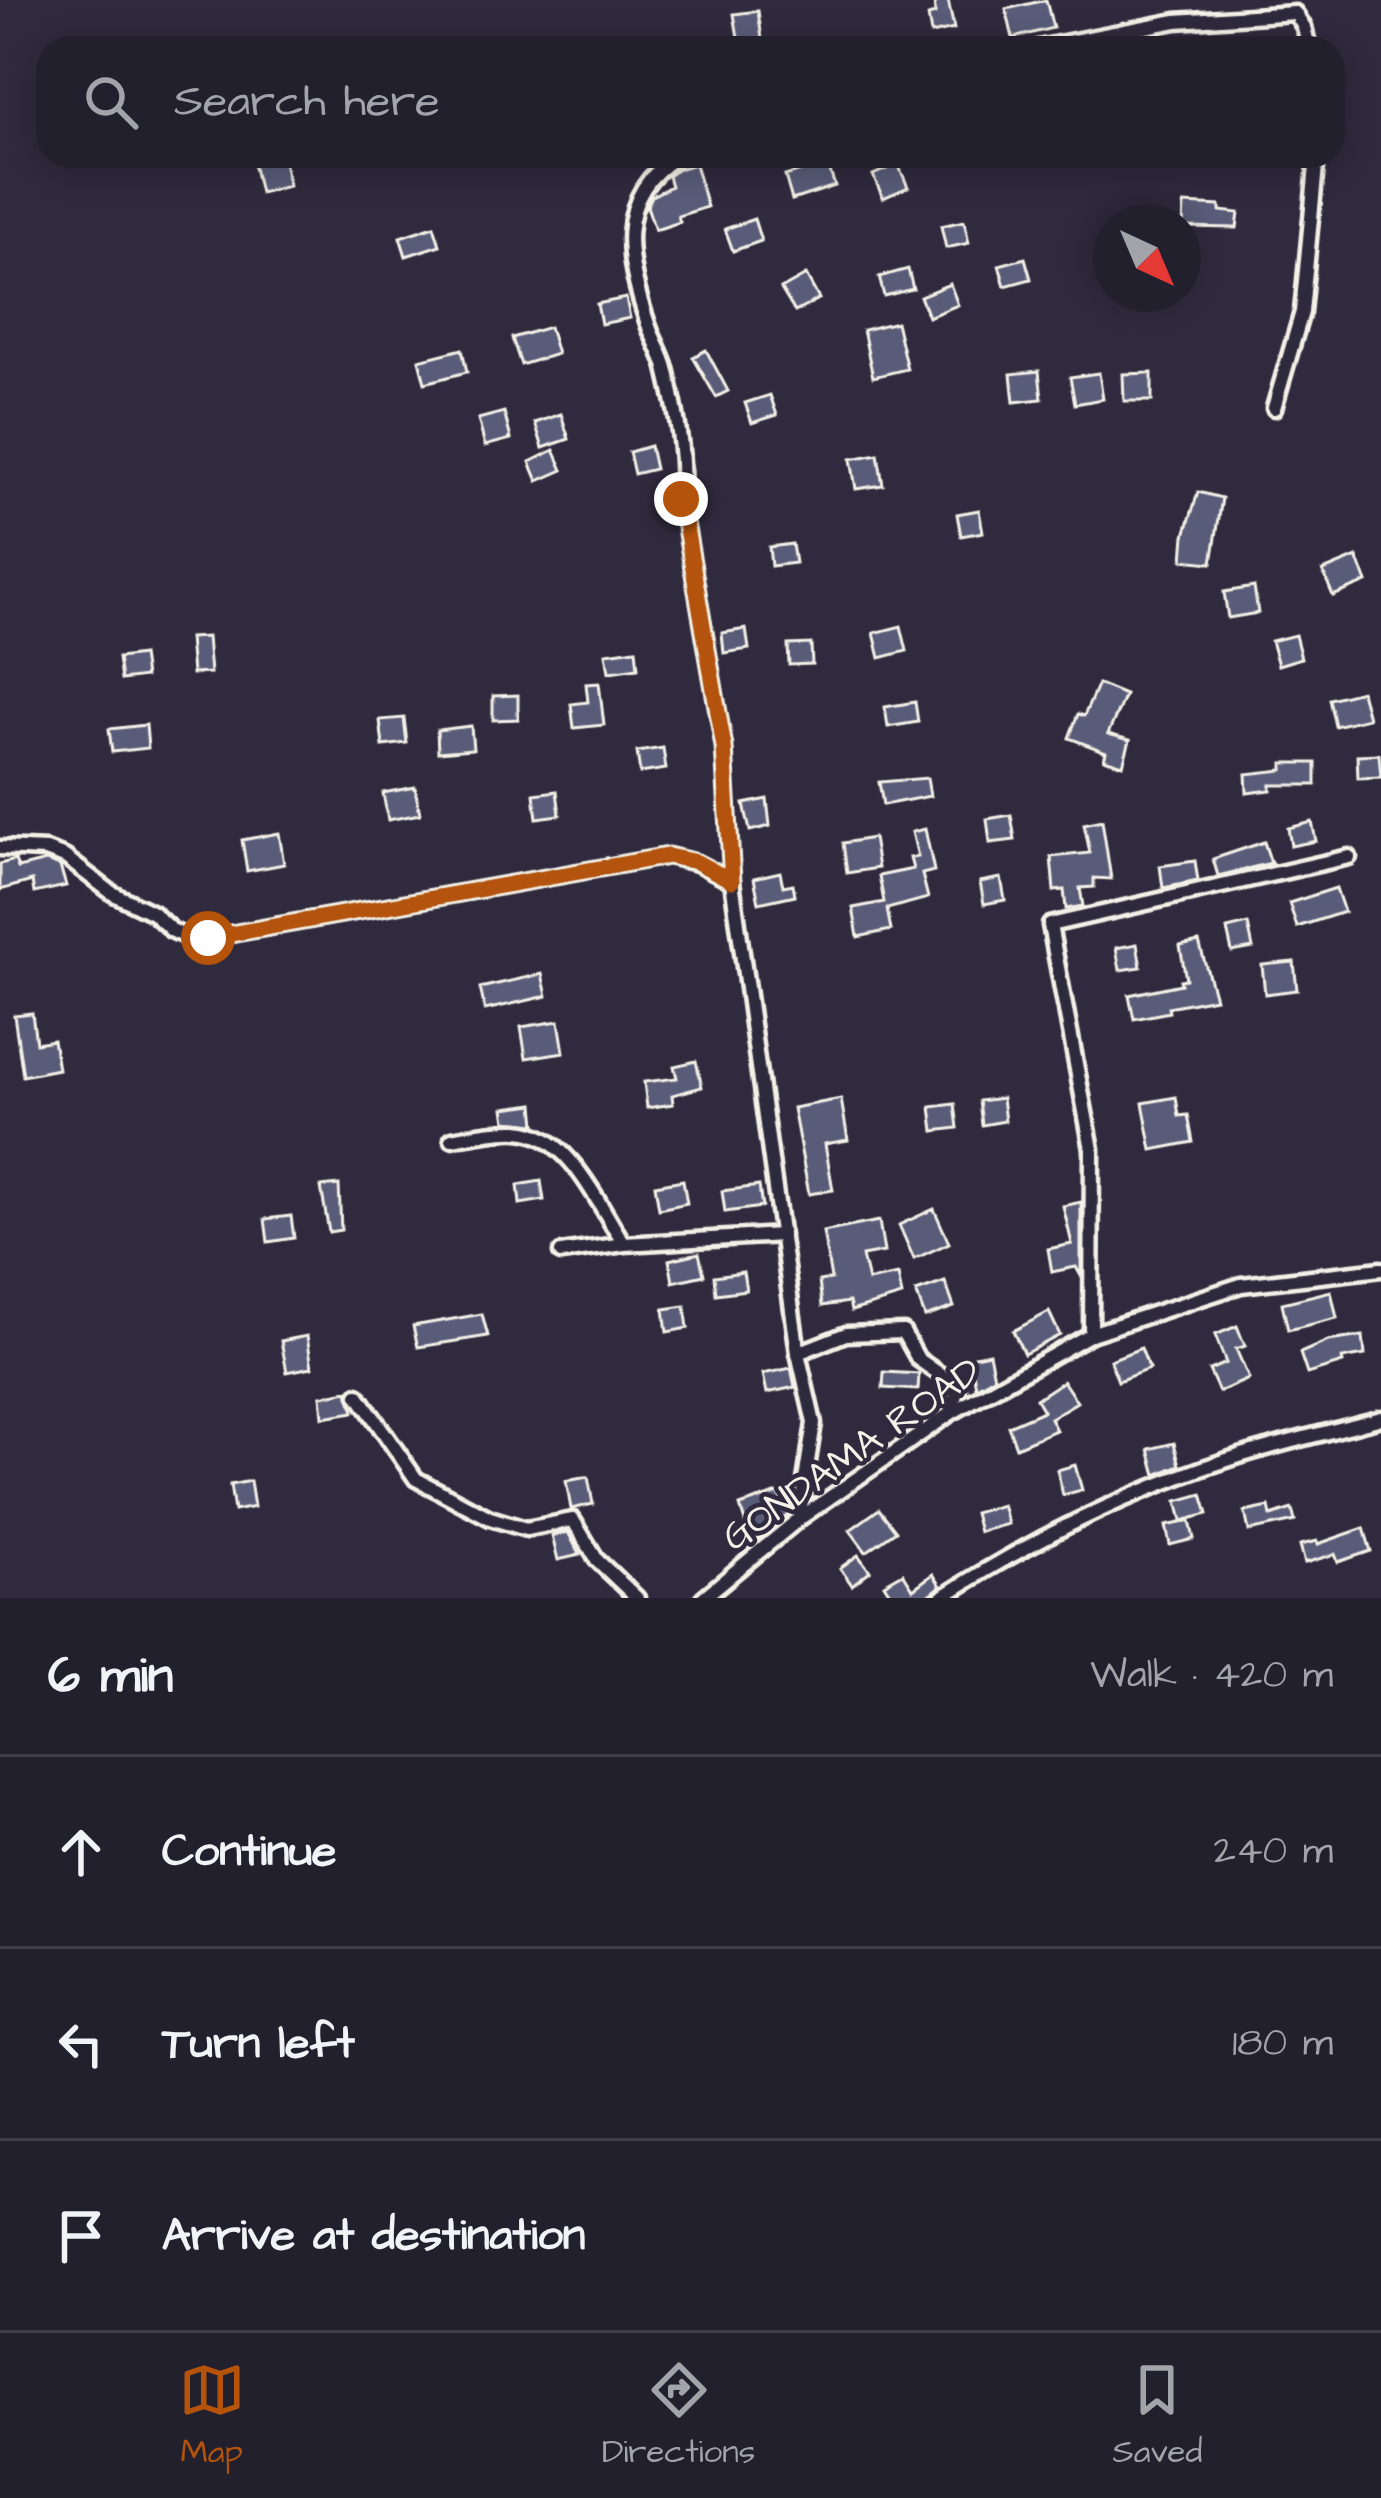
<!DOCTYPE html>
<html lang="en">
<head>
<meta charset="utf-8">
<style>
  :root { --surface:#23202e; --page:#2f2d3a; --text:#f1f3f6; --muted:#a3a3aa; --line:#403e4a; --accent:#b45309 }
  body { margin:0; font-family:"Architects Daughter",sans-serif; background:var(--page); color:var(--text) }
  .compass { position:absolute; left:1093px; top:204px; width:108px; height:108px; border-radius:50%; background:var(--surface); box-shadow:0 6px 30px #0003; rotate:136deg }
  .stop { position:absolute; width:36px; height:36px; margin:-27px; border:9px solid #b45309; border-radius:50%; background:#fff }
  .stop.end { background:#b45309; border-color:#fff; box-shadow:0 3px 12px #0008 }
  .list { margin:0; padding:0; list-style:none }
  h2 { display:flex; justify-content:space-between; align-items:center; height:156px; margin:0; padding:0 48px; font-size:51px }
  h2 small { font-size:39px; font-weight:400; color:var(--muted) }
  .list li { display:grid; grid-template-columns:78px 1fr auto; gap:36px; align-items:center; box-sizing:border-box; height:192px; padding:0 48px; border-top:3px solid var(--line) }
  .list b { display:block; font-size:45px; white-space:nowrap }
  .list em { font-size:39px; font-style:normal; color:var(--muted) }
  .icon { flex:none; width:66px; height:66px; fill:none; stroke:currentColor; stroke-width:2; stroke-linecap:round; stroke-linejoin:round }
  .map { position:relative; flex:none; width:1381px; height:1598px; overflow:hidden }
  .search { position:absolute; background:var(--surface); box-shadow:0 6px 30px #0003; left:36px; right:36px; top:36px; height:132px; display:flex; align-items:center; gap:30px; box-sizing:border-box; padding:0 42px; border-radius:36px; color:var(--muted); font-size:45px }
  .sheet { height:732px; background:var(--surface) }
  nav { display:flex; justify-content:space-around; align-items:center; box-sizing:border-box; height:168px; border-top:3px solid var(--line); background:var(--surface); font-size:33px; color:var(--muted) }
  nav a { display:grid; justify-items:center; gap:6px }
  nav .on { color:var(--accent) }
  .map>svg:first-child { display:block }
  .building { fill:#595b78; stroke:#f4f1e8; stroke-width:3 }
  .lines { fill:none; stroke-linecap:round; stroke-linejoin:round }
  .street-casing { stroke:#f4f1e8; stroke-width:21 }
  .street { stroke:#2f2a3d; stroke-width:12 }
  .route { stroke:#b45309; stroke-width:15 }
  .labels { text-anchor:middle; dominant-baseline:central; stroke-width:9; stroke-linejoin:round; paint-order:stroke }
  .street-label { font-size:39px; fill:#f4f1e8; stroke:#2f2a3d }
</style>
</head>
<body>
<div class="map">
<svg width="1381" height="1598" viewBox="0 0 1381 1598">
  <rect width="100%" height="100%" fill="#2f2a3d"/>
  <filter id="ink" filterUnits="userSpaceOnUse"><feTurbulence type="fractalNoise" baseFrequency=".00833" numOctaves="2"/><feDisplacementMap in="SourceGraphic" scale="24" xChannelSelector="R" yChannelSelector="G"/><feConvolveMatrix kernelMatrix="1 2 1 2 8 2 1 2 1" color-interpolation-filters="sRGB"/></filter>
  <g filter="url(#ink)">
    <g class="building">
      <path d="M934 0H948L954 29 931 34 928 16 935 14Z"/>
      <path d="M1046 0 1053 28 1013 38 1006 9Z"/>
      <path d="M758 11 762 39 739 43 734 14Z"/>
      <path d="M283 156 289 186 260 193 253 163Z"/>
      <path d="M827 163 835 186 792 200 785 176Z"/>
      <path d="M695 164 707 207 678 216 680 222 655 230 647 206 652 196 671 186 668 176 678 169Z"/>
      <path d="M898 164 908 187 883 198 873 175Z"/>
      <path d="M1184 204 1220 206V211L1239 213 1237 228 1183 227Z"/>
      <path d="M754 219 761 241 733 251 725 229Z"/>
      <path d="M964 221 969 243 946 248 941 226Z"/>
      <path d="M434 226 440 245 406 256 400 237Z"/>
      <path d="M1025 258 1031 279 1005 286 999 265Z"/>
      <path d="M908 269 913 289 884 296 879 277Z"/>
      <path d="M806 275 819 299 795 312 781 289Z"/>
      <path d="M950 284 958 305 928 317 920 296Z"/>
      <path d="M626 298 630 318 601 324 597 304Z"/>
      <path d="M896 322 907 369 873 377 863 330Z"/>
      <path d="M549 327 557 354 521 365 512 338Z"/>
      <path d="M462 349 467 372 425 383 419 360Z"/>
      <path d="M706 350 728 391 716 397 693 357Z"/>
      <path d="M1039 371 1042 399 1014 402 1011 374Z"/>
      <path d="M1099 373 1103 399 1075 404 1070 377Z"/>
      <path d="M1152 373V401H1124L1123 374Z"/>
      <path d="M770 395 777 415 752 423 745 403Z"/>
      <path d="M504 412 511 439 485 446 478 419Z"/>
      <path d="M561 414 569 439 543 448 535 423Z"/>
      <path d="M650 446 655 469 634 474 629 452Z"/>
      <path d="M554 450 563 470 538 481 530 462Z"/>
      <path d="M878 454 883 485 856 489 851 459Z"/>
      <path d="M1198 492 1222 498 1212 563 1183 560 1185 535Z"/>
      <path d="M979 510 983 532 961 536 957 514Z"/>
      <path d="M792 544 795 563 771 566 769 547Z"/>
      <path d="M1357 557 1367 582 1333 596 1323 571Z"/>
      <path d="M1254 587 1258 613 1228 618 1224 592Z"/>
      <path d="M901 626 907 651 880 658 874 633Z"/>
      <path d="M746 629 749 649 724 653 722 633Z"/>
      <path d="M1295 635 1301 658 1278 665 1271 641Z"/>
      <path d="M207 637 210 673 192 674 189 638Z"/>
      <path d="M811 644 812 664 789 665 788 645Z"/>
      <path d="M636 649 638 668 609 672 606 653Z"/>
      <path d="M142 655 145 677 121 680 118 658Z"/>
      <path d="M599 683 604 725 574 728 571 704 588 702 586 684Z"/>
      <path d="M1098 684 1125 695 1108 734 1130 740 1123 765 1104 759 1106 752 1069 738 1078 714 1084 716Z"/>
      <path d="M1361 691 1368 718 1335 726 1329 699Z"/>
      <path d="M518 695V719L493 720V696Z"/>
      <path d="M915 702 918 722 888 727 885 707Z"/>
      <path d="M404 718 407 743 383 746 380 720Z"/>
      <path d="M146 725 148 748 112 752 109 729Z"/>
      <path d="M471 726 473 749 438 752 437 730Z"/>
      <path d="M663 748 666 769 640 773 637 752Z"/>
      <path d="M1379 754 1381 777 1358 778 1357 755Z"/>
      <path d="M1283 763H1316V785H1271V790L1247 793 1246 774 1283 770Z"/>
      <path d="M927 778 930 796 883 805 879 782Z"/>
      <path d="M415 787 420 814 388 820 383 793Z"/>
      <path d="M557 791 560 815 537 818 534 794Z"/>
      <path d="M767 799 770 826 750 831 744 804Z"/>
      <path d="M1011 815 1015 840 990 843 987 819Z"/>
      <path d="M1102 820 1111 879 1094 878V887L1080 888 1083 906 1066 909 1064 890 1054 891 1051 857 1090 853 1084 824Z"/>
      <path d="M1312 822 1316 841 1291 846 1288 828Z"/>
      <path d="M925 829 934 871 922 874 928 898 887 909 891 930 858 937 853 908 884 902 879 876 913 869 910 858 918 857 912 832Z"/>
      <path d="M279 833 284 864 247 871 242 840Z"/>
      <path d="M873 838 878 868 847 873 843 843Z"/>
      <path d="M1264 842 1271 863 1218 876 1213 859Z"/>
      <path d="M15 860 18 868 46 861 60 866 66 886 34 893 32 881 0 890V864Z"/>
      <path d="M1195 861 1198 881 1163 888 1160 866Z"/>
      <path d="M780 872 783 886 793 884 795 895 759 903 754 878Z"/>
      <path d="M1001 878 1005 900 984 904 980 882Z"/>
      <path d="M1336 888 1344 912 1297 927 1289 903Z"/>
      <path d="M1248 924 1253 948 1232 952 1227 929Z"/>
      <path d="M1199 942 1215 998 1168 1007 1169 1012 1134 1019 1129 995 1181 984 1180 980 1186 979 1180 946Z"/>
      <path d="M1137 944 1141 967 1120 970 1116 948Z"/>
      <path d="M1294 962 1297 990 1265 994 1262 965Z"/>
      <path d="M542 974 547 996 485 1010 480 988Z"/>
      <path d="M32 1013 36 1043 53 1040 58 1069 23 1076 14 1015Z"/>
      <path d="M559 1021 564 1052 526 1058 521 1027Z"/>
      <path d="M696 1061 702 1087 672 1095 673 1104 647 1108 644 1082 677 1078 674 1066Z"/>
      <path d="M1176 1097 1179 1116 1188 1115 1193 1142 1152 1150 1143 1103Z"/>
      <path d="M1002 1098 1005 1121 982 1125 979 1101Z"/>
      <path d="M841 1099 848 1140 825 1144 833 1190 809 1194 793 1108Z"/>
      <path d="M534 1104 536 1124 506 1121 504 1108Z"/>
      <path d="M955 1104 958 1128 934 1131 931 1107Z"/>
      <path d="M683 1180 687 1203 659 1209 655 1185Z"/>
      <path d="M541 1181 544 1200 520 1204 518 1185Z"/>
      <path d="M339 1185 341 1230 329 1232 321 1187Z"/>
      <path d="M759 1186 762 1207 725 1212 722 1191Z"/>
      <path d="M1081 1202V1276L1076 1267 1052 1272 1048 1249 1072 1244 1063 1206Z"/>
      <path d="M934 1209 949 1243 914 1259 899 1225Z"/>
      <path d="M291 1216 294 1238 268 1242 265 1219Z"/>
      <path d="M879 1221 884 1252 862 1256 868 1281 898 1275 902 1296 851 1311 849 1302 822 1306 819 1281 831 1279 823 1232Z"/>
      <path d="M699 1253 704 1275 673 1282 669 1260Z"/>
      <path d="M743 1272 746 1290 716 1294 714 1276Z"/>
      <path d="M945 1282 954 1307 925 1317 916 1292Z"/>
      <path d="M1331 1291 1337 1318 1288 1330 1282 1303Z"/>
      <path d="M685 1306 688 1328 667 1332 664 1309Z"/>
      <path d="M1049 1312 1060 1335 1024 1354 1013 1331Z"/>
      <path d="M482 1314 488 1336 418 1347 413 1326Z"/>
      <path d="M1237 1326 1245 1346 1236 1349 1249 1379 1219 1392 1209 1370 1226 1363 1215 1335Z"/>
      <path d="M307 1336 312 1367 287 1372 281 1341Z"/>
      <path d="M1363 1336 1365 1355 1342 1359 1343 1363 1307 1374 1300 1353 1328 1341Z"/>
      <path d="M1141 1348 1149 1369 1118 1381 1110 1360Z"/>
      <path d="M989 1353 994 1377 976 1387 970 1357Z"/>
      <path d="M791 1368 795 1387 767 1393 763 1374Z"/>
      <path d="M884 1372 919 1374 918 1390 883 1388Z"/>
      <path d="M1063 1381 1077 1402 1050 1418 1056 1430 1016 1447 1008 1426 1043 1411 1036 1399Z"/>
      <path d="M348 1391 354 1412 323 1417 321 1396Z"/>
      <path d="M1174 1443 1180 1465 1156 1475 1149 1449Z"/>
      <path d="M1075 1465 1082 1490 1063 1495 1057 1470Z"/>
      <path d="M588 1477 593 1504 571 1509 566 1481Z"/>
      <path d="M250 1481 254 1507 234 1511 230 1485Z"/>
      <path d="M778 1493 789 1514 748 1547 743 1534 748 1532 740 1506Z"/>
      <path d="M1202 1494 1208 1514 1182 1521 1177 1501Z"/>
      <path d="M1002 1505 1008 1524 979 1532 974 1513Z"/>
      <path d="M1269 1507 1271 1516 1292 1509 1295 1521 1249 1531 1245 1512Z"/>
      <path d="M879 1509 896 1531 866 1552 850 1530Z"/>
      <path d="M1190 1521 1194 1539 1170 1545 1166 1526Z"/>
      <path d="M1364 1528 1371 1551 1338 1562 1335 1554 1305 1563 1300 1545 1317 1541 1318 1544Z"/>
      <path d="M568 1532 580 1555 558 1560 552 1536Z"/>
      <path d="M858 1555 870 1571 852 1585 840 1568Z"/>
      <path d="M903 1573 913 1589 933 1574 941 1586 926 1598H893L884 1584Z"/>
    </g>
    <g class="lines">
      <g class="street-casing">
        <g id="street">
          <path d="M1038 48 1176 21 1295 13 1304 27 1309 48"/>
          <path d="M678 156C612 195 627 263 648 324 653 339 662 353 666 368 676 409 686 457 681 499L724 747 732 881"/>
          <path d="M1274 408 1302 312 1317 156"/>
          <path d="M0 848 46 850 65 857 112 893 153 913 171 930 186 937 208 938 668 856 697 863 732 881 798 1353 814 1423 799 1519"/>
          <path d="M452 1139C474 1135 496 1130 518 1131 570 1134 599 1206 624 1244"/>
          <path d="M561 1253 624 1244 782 1235"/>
          <path d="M1091 1334 1092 1149 1050 925 1349 857"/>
          <path d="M798 1353 846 1334 903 1332 918 1359 958 1387 951 1413"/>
          <path d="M358 1395 416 1479 490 1518 526 1529 573 1520 597 1560 637 1598"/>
          <path d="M703 1598 799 1519 951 1413 1091 1334 1241 1285 1381 1269"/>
          <path d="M941 1598C1031 1540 1128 1492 1230 1459 1279 1443 1331 1432 1381 1418"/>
        </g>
      </g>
      <use href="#street" class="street"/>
    </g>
  </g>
  <g class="lines" filter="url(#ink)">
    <path class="route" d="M208 938 668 856 697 862 732 881 724 747 681 499"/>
  </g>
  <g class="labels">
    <g class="street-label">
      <text transform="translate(852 1455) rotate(-35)">GONDAMA ROAD</text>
    </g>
  </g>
</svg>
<svg class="compass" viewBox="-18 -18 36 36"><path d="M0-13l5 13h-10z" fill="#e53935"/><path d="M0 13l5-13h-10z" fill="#a3a3aa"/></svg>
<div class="stop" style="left:208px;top:938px"></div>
<div class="stop end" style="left:681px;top:499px"></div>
<div class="search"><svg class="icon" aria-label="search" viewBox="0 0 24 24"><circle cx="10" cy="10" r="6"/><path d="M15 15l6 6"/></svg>Search here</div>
</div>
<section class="sheet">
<h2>6 min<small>Walk · 420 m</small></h2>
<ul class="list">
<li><svg class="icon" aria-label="ahead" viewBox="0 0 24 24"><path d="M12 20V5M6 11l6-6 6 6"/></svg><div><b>Continue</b></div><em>240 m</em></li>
<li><svg class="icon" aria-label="left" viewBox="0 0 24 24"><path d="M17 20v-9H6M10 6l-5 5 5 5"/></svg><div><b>Turn left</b></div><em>180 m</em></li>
<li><svg class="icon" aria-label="arrive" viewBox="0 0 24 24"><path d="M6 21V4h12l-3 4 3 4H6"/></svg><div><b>Arrive at destination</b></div></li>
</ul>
</section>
<nav>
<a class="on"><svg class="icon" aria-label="map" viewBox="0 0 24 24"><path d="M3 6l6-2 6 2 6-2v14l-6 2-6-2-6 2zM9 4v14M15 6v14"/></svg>Map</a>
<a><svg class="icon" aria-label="directions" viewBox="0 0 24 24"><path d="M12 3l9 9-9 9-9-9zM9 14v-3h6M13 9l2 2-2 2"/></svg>Directions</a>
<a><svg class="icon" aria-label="saved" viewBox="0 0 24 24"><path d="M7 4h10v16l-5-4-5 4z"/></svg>Saved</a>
</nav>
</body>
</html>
